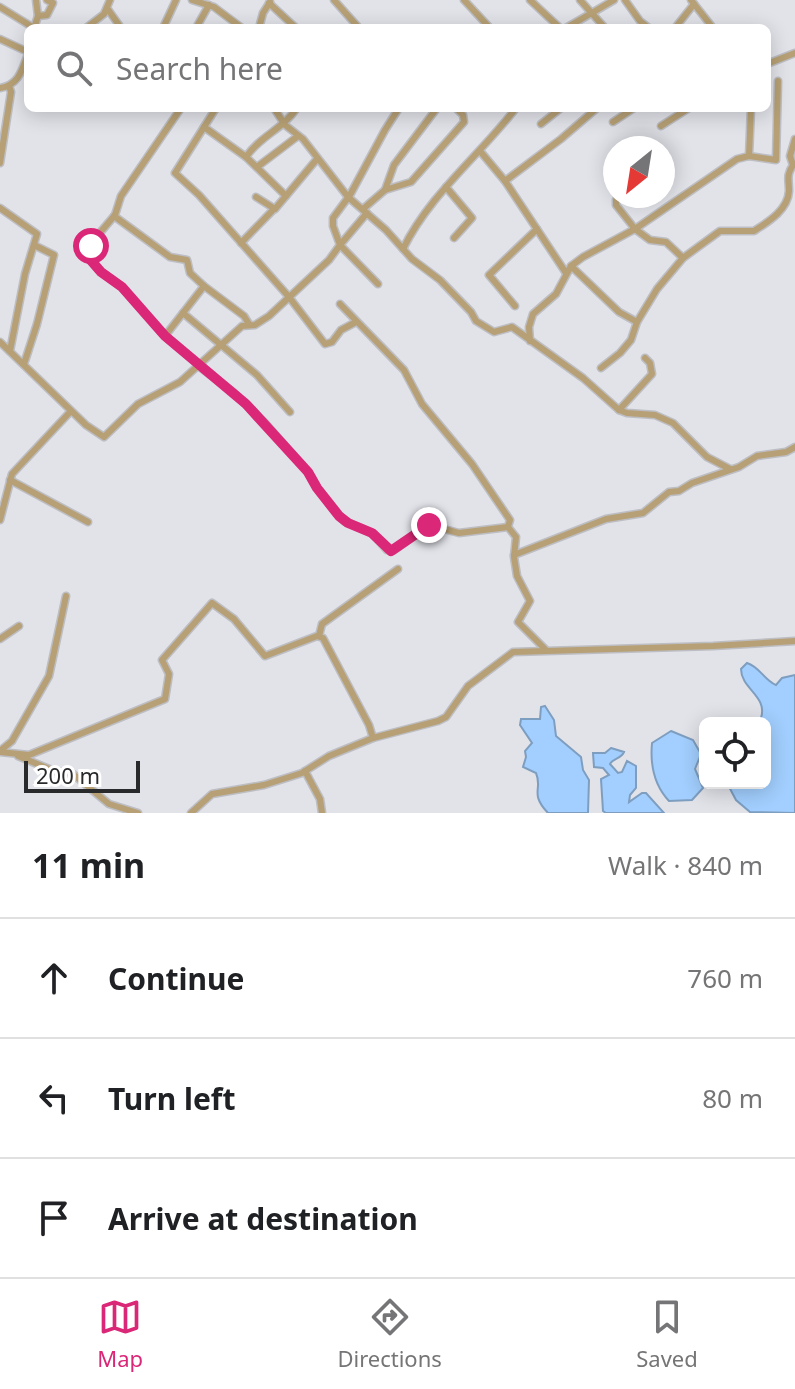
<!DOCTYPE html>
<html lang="en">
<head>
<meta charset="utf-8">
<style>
  :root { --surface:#fff; --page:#f2f2f2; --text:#202124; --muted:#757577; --line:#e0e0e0; --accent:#db2777 }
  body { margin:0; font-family:"Noto Sans",sans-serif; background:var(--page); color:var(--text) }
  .controls { position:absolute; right:24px; bottom:24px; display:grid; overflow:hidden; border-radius:12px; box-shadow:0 4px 20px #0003 }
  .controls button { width:72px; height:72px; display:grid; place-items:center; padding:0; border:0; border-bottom:2px solid var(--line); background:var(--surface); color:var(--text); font:40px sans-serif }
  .compass { position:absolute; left:603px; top:136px; width:72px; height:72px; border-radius:50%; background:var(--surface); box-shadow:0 4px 20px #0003; rotate:210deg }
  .scale { position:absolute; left:24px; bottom:20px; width:116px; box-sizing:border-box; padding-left:8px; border:4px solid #292a2c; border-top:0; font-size:22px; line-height:28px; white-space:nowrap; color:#292a2c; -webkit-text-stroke:6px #fff; paint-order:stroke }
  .stop { position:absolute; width:24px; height:24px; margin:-18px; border:6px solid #db2777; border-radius:50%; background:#fff }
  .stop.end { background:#db2777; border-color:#fff; box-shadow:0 2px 8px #0008 }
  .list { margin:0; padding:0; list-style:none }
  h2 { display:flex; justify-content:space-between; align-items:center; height:104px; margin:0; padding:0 32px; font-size:34px }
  h2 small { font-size:26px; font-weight:400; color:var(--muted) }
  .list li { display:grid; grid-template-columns:52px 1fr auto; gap:24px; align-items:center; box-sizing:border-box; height:120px; padding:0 32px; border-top:2px solid var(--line) }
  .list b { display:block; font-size:30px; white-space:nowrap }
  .list em { font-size:26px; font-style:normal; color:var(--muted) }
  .icon { flex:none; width:44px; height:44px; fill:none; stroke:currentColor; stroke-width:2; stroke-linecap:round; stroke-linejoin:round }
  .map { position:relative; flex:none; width:795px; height:813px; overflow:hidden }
  .search { position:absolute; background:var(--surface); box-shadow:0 4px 20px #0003; left:24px; right:24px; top:24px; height:88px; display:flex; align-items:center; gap:20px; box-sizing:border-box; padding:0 28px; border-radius:12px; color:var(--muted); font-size:30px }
  .sheet { height:464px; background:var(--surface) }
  nav { display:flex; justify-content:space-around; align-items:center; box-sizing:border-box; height:112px; border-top:2px solid var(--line); background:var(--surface); font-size:22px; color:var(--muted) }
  nav a { display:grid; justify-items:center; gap:4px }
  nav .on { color:var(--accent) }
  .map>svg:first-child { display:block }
  .water { fill:#a2cfff; stroke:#7e9ec0; stroke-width:2 }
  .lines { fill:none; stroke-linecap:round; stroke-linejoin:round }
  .minor-casing { stroke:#bdbec3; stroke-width:9 }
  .minor { stroke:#b7a075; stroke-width:6 }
  .route { stroke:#db2777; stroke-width:10 }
</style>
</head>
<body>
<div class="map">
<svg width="795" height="813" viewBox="0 0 795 813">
  <rect width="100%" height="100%" fill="#e2e3e9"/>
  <g class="water">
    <path d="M747 663C760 667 764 680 776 685L782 678 795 675V813L750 812 736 800 727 783H765V723H753L761 718C768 696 741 689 741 669Z"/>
    <path d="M545 706 554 720 556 736 581 757 583 770 589 780 588 813H548C529 793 543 789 536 773L523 767 526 757 525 751 532 743 520 725 521 719H540L541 707Z"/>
    <path d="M671 731 693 740 701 754 695 769 703 788 692 800 669 801C654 785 650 765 652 743Z"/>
    <path d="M611 748 624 752C621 759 613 758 610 764L618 773 622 772 627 761 636 766V788L630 795 629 802 642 793H646L664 813H606L603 811 601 779 609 775 603 768 594 767 593 753H605Z"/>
  </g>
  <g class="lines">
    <g class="minor-casing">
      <g id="minor">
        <path d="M192 0 214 7 242 28"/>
        <path d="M334 0 359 28"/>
        <path d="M464 0 490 28"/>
        <path d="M530 0 560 28"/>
        <path d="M580 0 605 28"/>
        <path d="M625 0 640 21 649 28"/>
        <path d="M691 0 713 28"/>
        <path d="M269 3 296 28"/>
        <path d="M0 7 34 28"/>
        <path d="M107 8 121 28"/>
        <path d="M38 16 47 15 53 3 47 0"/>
        <path d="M34 28 38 16 36 0"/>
        <path d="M86 28 104 14 110 0"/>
        <path d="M163 28 176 0"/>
        <path d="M196 28 209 5"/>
        <path d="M259 28 263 13 270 2"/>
        <path d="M566 28 614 0"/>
        <path d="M675 28 694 4"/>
        <path d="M0 39 28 52"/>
        <path d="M767 64 795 53"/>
        <path d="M0 88C19 85 22 70 28 54"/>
        <path d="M181 108 121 196 115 215 98 235 88 257 101 272 122 287 162 333 198 364"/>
        <path d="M216 108 175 173 199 195 289 297 325 344 332 342 341 330 356 322"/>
        <path d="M274 108 285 125 303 139 348 197 386 230 412 259 440 280 471 312 476 321 494 332 512 327 583 378 619 410 627 413 655 415 673 423 707 457 730 469"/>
        <path d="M613 122 634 108"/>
        <path d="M541 124 561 108"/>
        <path d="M661 126 689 108"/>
        <path d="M204 127 246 157 286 196"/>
        <path d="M480 151 505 181 566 273"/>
        <path d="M749 156 751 108"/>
        <path d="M246 157C260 136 282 130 297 108"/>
        <path d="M663 159 666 156"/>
        <path d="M0 163 11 92 9 86"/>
        <path d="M257 167 298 136"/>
        <path d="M505 181 561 139 597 108"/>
        <path d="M446 187 472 218 454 238"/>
        <path d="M385 190 411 182 464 122 463 115 456 108"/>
        <path d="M619 196 616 200V205L635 229 650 240 666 242 683 258"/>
        <path d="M256 197 275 209 317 159"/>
        <path d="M0 208 37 234 25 274 10 351"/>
        <path d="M363 209 385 190 394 165 437 108"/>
        <path d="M367 213 340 245 378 284"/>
        <path d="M114 216 170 257 187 260 190 273 204 286 244 316 249 324"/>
        <path d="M241 243 274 209"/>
        <path d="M403 249C430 194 480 155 516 108"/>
        <path d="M571 266 619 312 637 322"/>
        <path d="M340 304 404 370 422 404 472 464 510 520 508 527 516 537 514 557 517 576 530 601 518 622 545 649"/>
        <path d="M515 306 489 275 537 229"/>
        <path d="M183 313 257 375 290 412"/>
        <path d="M165 336 204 286"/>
        <path d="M530 341 529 327 533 314 556 294 571 266 583 257 635 229 737 159 749 156 776 160 778 81"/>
        <path d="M0 342 86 425 104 437 138 404 180 382 242 326 255 325 269 316 329 260 340 245 333 226V218L350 195 385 130 399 108"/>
        <path d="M24 364 37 324 54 255 34 245"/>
        <path d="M197 365 233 392 264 422 308 472 317 488 344 521 372 533 387 550H394L429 525 459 533 508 527"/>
        <path d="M601 368 620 353 631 340 637 322 657 289 683 258 720 231H754C768 222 788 210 789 191 789 179 786 176 793 165L790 156 795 139"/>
        <path d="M619 410 652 374 650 363 645 358"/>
        <path d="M10 480 88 522"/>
        <path d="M0 520 12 474 71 411"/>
        <path d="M514 555 606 519 643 513 669 492 679 491 692 483 739 467 757 456 786 452 795 447"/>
        <path d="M319 636 322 624 398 569"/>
        <path d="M0 639 19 626"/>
        <path d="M0 751 12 741 49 676 66 596"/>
        <path d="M0 752 29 755 165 699 169 674 162 660 212 603 234 619 265 656 317 636 323 638 369 725 373 738"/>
        <path d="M18 756 54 771 73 774 109 804 138 813"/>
        <path d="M305 771 320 799 322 813"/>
        <path d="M191 813 212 794 264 785 302 773 329 756 373 738 438 721 446 717 468 686 513 652 713 646 795 641"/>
      </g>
    </g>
    <use href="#minor" class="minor"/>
  </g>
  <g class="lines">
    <path class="route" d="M91 246 88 257 101 272 122 287 165 336 246 404 308 472 317 488 339 516 348 523 372 533 391 551 429 525"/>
  </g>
</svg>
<div class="controls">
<button><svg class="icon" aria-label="locate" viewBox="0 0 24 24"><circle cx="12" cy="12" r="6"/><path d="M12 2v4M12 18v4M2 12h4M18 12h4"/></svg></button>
</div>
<svg class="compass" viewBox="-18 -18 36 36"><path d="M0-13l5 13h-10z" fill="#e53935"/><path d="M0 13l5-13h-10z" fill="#757577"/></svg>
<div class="scale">200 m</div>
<div class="stop" style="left:91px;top:246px"></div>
<div class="stop end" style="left:429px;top:525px"></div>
<div class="search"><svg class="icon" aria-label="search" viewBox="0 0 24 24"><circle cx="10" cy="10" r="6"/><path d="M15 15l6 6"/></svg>Search here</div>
</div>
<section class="sheet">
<h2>11 min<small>Walk · 840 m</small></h2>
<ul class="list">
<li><svg class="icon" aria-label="ahead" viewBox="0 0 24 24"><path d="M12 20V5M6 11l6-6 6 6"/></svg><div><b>Continue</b></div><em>760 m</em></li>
<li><svg class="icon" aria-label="left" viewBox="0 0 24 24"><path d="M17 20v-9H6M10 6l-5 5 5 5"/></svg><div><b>Turn left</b></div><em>80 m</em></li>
<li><svg class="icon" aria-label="arrive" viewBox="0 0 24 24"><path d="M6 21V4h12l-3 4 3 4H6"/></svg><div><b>Arrive at destination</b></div></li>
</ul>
</section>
<nav>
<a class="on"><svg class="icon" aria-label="map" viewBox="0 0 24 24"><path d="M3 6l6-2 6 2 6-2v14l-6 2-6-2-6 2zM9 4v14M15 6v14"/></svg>Map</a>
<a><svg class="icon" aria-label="directions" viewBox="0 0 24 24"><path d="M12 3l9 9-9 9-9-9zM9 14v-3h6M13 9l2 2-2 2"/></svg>Directions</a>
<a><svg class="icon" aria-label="saved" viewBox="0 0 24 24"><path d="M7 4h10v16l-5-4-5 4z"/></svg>Saved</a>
</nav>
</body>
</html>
